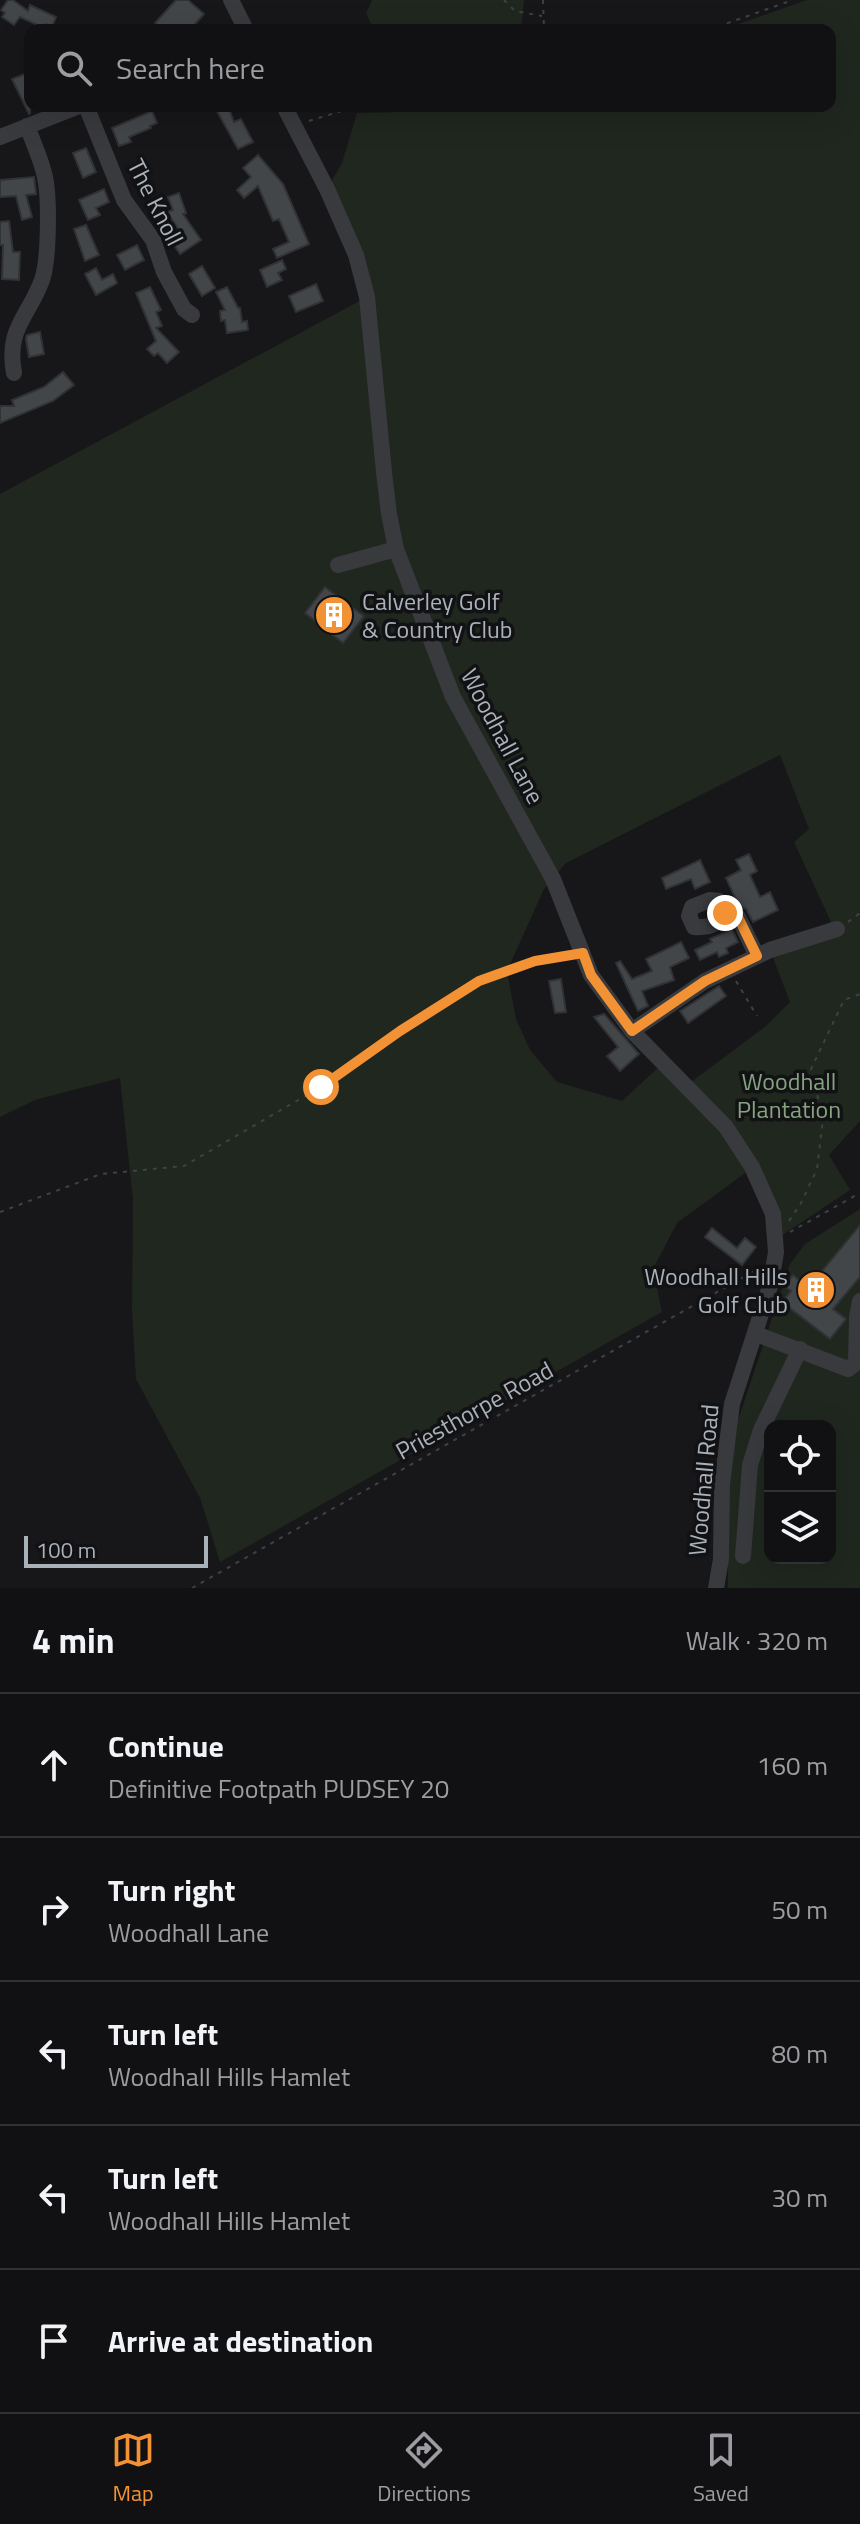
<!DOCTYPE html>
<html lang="en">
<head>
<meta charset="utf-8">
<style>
  :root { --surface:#111113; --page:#1a1a1c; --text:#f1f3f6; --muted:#9c9da0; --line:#303133; --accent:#f39235 }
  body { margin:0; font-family:"Titillium Web",sans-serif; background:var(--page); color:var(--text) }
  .controls { position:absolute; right:24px; bottom:24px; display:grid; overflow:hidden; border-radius:16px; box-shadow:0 8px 32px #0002 }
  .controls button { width:72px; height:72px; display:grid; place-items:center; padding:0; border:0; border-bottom:2px solid var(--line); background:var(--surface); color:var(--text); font:40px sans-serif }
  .scale { position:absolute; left:24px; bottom:20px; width:184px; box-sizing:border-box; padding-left:8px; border:4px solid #a9b1b9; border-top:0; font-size:22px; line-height:28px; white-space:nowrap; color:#a9b1b9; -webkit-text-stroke:6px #121214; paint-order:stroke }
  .stop { position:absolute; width:24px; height:24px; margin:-18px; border:6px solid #f39235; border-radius:50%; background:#fff }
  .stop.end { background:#f39235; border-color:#fff; box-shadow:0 2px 8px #0008 }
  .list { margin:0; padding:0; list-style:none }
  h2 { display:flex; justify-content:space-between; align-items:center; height:104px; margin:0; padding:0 32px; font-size:34px }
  h2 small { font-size:26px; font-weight:400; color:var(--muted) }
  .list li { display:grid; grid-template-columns:52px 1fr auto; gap:24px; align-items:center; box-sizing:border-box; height:144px; padding:0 32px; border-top:2px solid var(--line) }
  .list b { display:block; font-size:30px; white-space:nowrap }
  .list p { margin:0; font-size:26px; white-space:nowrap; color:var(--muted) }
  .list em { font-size:26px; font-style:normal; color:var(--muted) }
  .icon { flex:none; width:44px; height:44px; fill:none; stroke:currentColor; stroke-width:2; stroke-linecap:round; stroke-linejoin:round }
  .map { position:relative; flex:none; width:860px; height:1588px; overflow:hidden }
  .search { position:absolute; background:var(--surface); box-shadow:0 8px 32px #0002; left:24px; right:24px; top:24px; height:88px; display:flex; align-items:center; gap:20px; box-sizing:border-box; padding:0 28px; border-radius:16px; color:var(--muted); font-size:30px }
  .sheet { height:824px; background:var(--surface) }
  nav { display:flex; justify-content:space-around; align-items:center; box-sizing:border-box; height:112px; border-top:2px solid var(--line); background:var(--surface); font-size:22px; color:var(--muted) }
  nav a { display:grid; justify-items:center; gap:4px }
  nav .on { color:var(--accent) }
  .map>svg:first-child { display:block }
  .green { fill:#1f271f; fill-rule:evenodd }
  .building { fill:#434649; stroke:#313235; stroke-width:2 }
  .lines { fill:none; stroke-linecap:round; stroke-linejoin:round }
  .path { stroke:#3e4145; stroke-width:2; stroke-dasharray:4 6; stroke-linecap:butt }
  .minor { stroke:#383a3e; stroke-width:16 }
  .route { stroke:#f39235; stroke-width:10 }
  .labels { text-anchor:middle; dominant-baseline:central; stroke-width:7; stroke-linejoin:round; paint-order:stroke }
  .street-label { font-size:24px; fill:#a9b1b9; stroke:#121214 }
  .poi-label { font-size:24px; fill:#a9b1b9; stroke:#121214; text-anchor:start }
  .park-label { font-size:24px; fill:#84a480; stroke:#121214 }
</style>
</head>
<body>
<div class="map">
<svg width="860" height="1588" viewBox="0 0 860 1588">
  <rect width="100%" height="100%" fill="#171719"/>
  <g class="green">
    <path d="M372 0H524L521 30H374L366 13Z"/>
    <path d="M807 0H860V1121L829 1155 850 1190 775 1240 752 1168 677 1223 653 1269 662 1312 220 1562 200 1498 136 1379 132 1310 133 1200 120 1078 35 1100 0 1117V494L367 297 327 189 342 163 357 113 576 108 578 106H830V30H721ZM780 755 809 829 794 842 831 922 794 942 770 950 790 1002 766 1026 687 1085 663 1063 622 1101 557 1082 530 1050 516 1019 507 971 544 889 566 863Z"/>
    <path d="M860 1209V1588H728V1496L738 1420 790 1264 805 1244ZM770 1426H830V1558H770Z"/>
  </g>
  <g class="building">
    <path d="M8 0H13L28 11 30 5 56 17 52 27 46 24 44 28 20 17 14 25 2 17 5 13 1 10Z"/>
    <path d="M176 0H188L204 14 190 30H163L155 23Z"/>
    <path d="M30 72V113L29 114 12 79Z"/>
    <path d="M214 106H228L234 122 241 119 253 142 238 149Z"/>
    <path d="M152 111 157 123 150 126 151 128 129 137 131 142 119 146 112 128Z"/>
    <path d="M86 148 96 172 83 178 73 153Z"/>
    <path d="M258 155 283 184 309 244 277 258 273 249 289 242 279 219 273 221 258 186 244 198 237 190 251 177 243 168Z"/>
    <path d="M34 177 36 194 26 195 32 217 22 220 16 196 0 197V180Z"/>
    <path d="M104 189 109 202 96 208 100 215 88 220 79 200Z"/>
    <path d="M179 193 186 213 183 214 201 240 180 254 174 245 184 238 167 212 173 210 168 197Z"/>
    <path d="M9 221 13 252H20L19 280 2 279 3 245H0V222Z"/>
    <path d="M86 225 99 255 85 261 74 229Z"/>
    <path d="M137 245 144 260 125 270 117 255Z"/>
    <path d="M282 260 286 269 278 273 282 280 267 287 260 270Z"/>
    <path d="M202 266 215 288 202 296 189 274Z"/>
    <path d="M96 268 102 280 113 274 117 283 96 295 85 274Z"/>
    <path d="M316 284 323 301 296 312 289 296Z"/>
    <path d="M150 287 161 310 156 312 162 326 156 328 179 352 167 363 158 353 154 356 147 349 156 341 136 293Z"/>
    <path d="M227 287 238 308H240L242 322 247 321 248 330 227 333 225 320 221 321 220 311 225 310 216 292Z"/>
    <path d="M40 332 44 354 29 357 26 339 27 335Z"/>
    <path d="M63 372 74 385 53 401 0 423V406H14L12 400 44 387Z"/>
    <path d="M325 587 364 616 343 643 305 613Z"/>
    <path d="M749 854 757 871 750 875 760 897 770 892 778 910 753 922 746 909 739 906 726 878 741 870 736 860Z"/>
    <path d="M700 860 710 882 695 889 691 879 666 889 662 878Z"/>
    <path d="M732 929 738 942 726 948 728 953 719 957 717 952 700 960 695 950 712 942 710 939Z"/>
    <path d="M681 942 689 958 670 967 674 980 642 991 648 1006 638 1011 616 963 620 961 632 979 652 971 646 959Z"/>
    <path d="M561 979 566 1012 555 1013 549 981Z"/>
    <path d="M719 986 726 996 688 1023 680 1011Z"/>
    <path d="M604 1014 639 1054 620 1071 607 1056 618 1047 594 1017Z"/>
    <path d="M860 1225V1277L833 1309 846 1319 830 1339 782 1302 791 1291 784 1286 793 1275 808 1288Z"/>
    <path d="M712 1228 737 1248 745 1238 756 1247 742 1265 705 1237Z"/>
  </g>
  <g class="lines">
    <g class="path">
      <path d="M504 0 515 11 542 16"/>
      <path d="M543 0 544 30"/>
      <path d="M708 30 793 0"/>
      <path d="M309 121 358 106"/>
      <path d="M848 922 860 913"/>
      <path d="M736 981 757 1016"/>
      <path d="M0 1212 101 1174 184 1166 321 1087 400 1031 479 981 535 961 566 956"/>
      <path d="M789 1221 801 1203 817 1169 823 1119 811 1069 844 1000 860 994"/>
      <path d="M790 1232 860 1193"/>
      <path d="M192 1588 758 1269"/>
    </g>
    <g class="minor">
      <path d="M231 0 246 30"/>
      <path d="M86 106 124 200 153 240 164 272 184 309 192 315"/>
      <path d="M284 106 327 189 356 255 367 297 384 472 389 514 396 549 453 697 553 879 591 975 632 1031 726 1127 752 1167 773 1214 776 1252 771 1283 732 1404 722 1484 721 1559 716 1588"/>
      <path d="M0 137 79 106"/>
      <path d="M14 373C6 328 28 318 42 280 49 260 50 194 44 173 40 157 33 142 27 126"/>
      <path d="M338 565 396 549"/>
      <path d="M725 913C719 925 707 928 694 927L689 916 692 907 710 900 719 901 725 913 738 917 757 956"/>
      <path d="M632 1031 705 981 770 950 837 929"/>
      <path d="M756 1334 848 1369 856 1363 857 1317 860 1301"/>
      <path d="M743 1556 750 1465 761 1430 800 1349"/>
    </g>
  </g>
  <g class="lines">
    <path class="route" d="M321 1087 400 1031 479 981 535 961 583 953 591 975 632 1031 705 981 757 956 738 917 725 913"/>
  </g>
  <defs>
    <g id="building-disc" transform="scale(2)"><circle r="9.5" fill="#f39235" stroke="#121214"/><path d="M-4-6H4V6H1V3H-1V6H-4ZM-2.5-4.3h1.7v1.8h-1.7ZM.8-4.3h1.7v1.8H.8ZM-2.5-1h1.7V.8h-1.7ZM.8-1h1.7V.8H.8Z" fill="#fff"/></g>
  </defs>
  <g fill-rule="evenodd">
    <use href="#building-disc" x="334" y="615"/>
    <use href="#building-disc" x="816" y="1290"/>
  </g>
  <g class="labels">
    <g class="street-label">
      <text transform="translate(156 202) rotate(63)">The Knoll</text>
      <text transform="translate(503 736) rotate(62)">Woodhall Lane</text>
      <text transform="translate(474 1410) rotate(-29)">Priesthorpe Road</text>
      <text transform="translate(703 1480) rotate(-85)">Woodhall Road</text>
    </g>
    <g class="poi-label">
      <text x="362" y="601">Calverley Golf<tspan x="362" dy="28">&amp; Country Club</tspan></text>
      <text x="788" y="1276" text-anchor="end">Woodhall Hills<tspan x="788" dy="28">Golf Club</tspan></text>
    </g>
    <g class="park-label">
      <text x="789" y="1081">Woodhall<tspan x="789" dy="28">Plantation</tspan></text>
    </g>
  </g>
</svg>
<div class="controls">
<button><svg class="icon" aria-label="locate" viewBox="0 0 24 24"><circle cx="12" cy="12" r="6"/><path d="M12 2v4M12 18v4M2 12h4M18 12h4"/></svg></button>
<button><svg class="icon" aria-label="layers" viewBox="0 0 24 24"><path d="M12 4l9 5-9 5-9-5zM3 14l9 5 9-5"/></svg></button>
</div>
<div class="scale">100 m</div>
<div class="stop" style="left:321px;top:1087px"></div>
<div class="stop end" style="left:725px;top:913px"></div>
<div class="search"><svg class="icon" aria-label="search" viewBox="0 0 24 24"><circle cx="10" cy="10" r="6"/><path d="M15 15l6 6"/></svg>Search here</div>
</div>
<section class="sheet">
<h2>4 min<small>Walk · 320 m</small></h2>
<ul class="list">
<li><svg class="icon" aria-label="ahead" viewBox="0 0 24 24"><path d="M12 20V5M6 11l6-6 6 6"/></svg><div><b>Continue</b><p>Definitive Footpath PUDSEY 20</p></div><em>160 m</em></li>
<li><svg class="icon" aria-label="right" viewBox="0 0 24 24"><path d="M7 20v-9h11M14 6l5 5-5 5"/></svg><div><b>Turn right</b><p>Woodhall Lane</p></div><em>50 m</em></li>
<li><svg class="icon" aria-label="left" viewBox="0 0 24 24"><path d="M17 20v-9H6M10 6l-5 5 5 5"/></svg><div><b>Turn left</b><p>Woodhall Hills Hamlet</p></div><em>80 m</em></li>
<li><svg class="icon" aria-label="left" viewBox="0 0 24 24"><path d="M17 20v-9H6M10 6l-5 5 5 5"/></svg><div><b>Turn left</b><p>Woodhall Hills Hamlet</p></div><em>30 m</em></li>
<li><svg class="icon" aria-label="arrive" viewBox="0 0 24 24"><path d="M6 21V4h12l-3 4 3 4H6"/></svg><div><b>Arrive at destination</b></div></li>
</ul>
</section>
<nav>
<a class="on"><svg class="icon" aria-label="map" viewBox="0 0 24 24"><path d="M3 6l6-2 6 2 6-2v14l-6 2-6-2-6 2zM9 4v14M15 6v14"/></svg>Map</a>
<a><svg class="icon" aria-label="directions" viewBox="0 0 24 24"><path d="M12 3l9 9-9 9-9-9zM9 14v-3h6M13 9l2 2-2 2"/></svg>Directions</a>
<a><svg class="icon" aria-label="saved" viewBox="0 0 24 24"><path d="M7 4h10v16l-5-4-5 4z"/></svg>Saved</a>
</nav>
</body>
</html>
